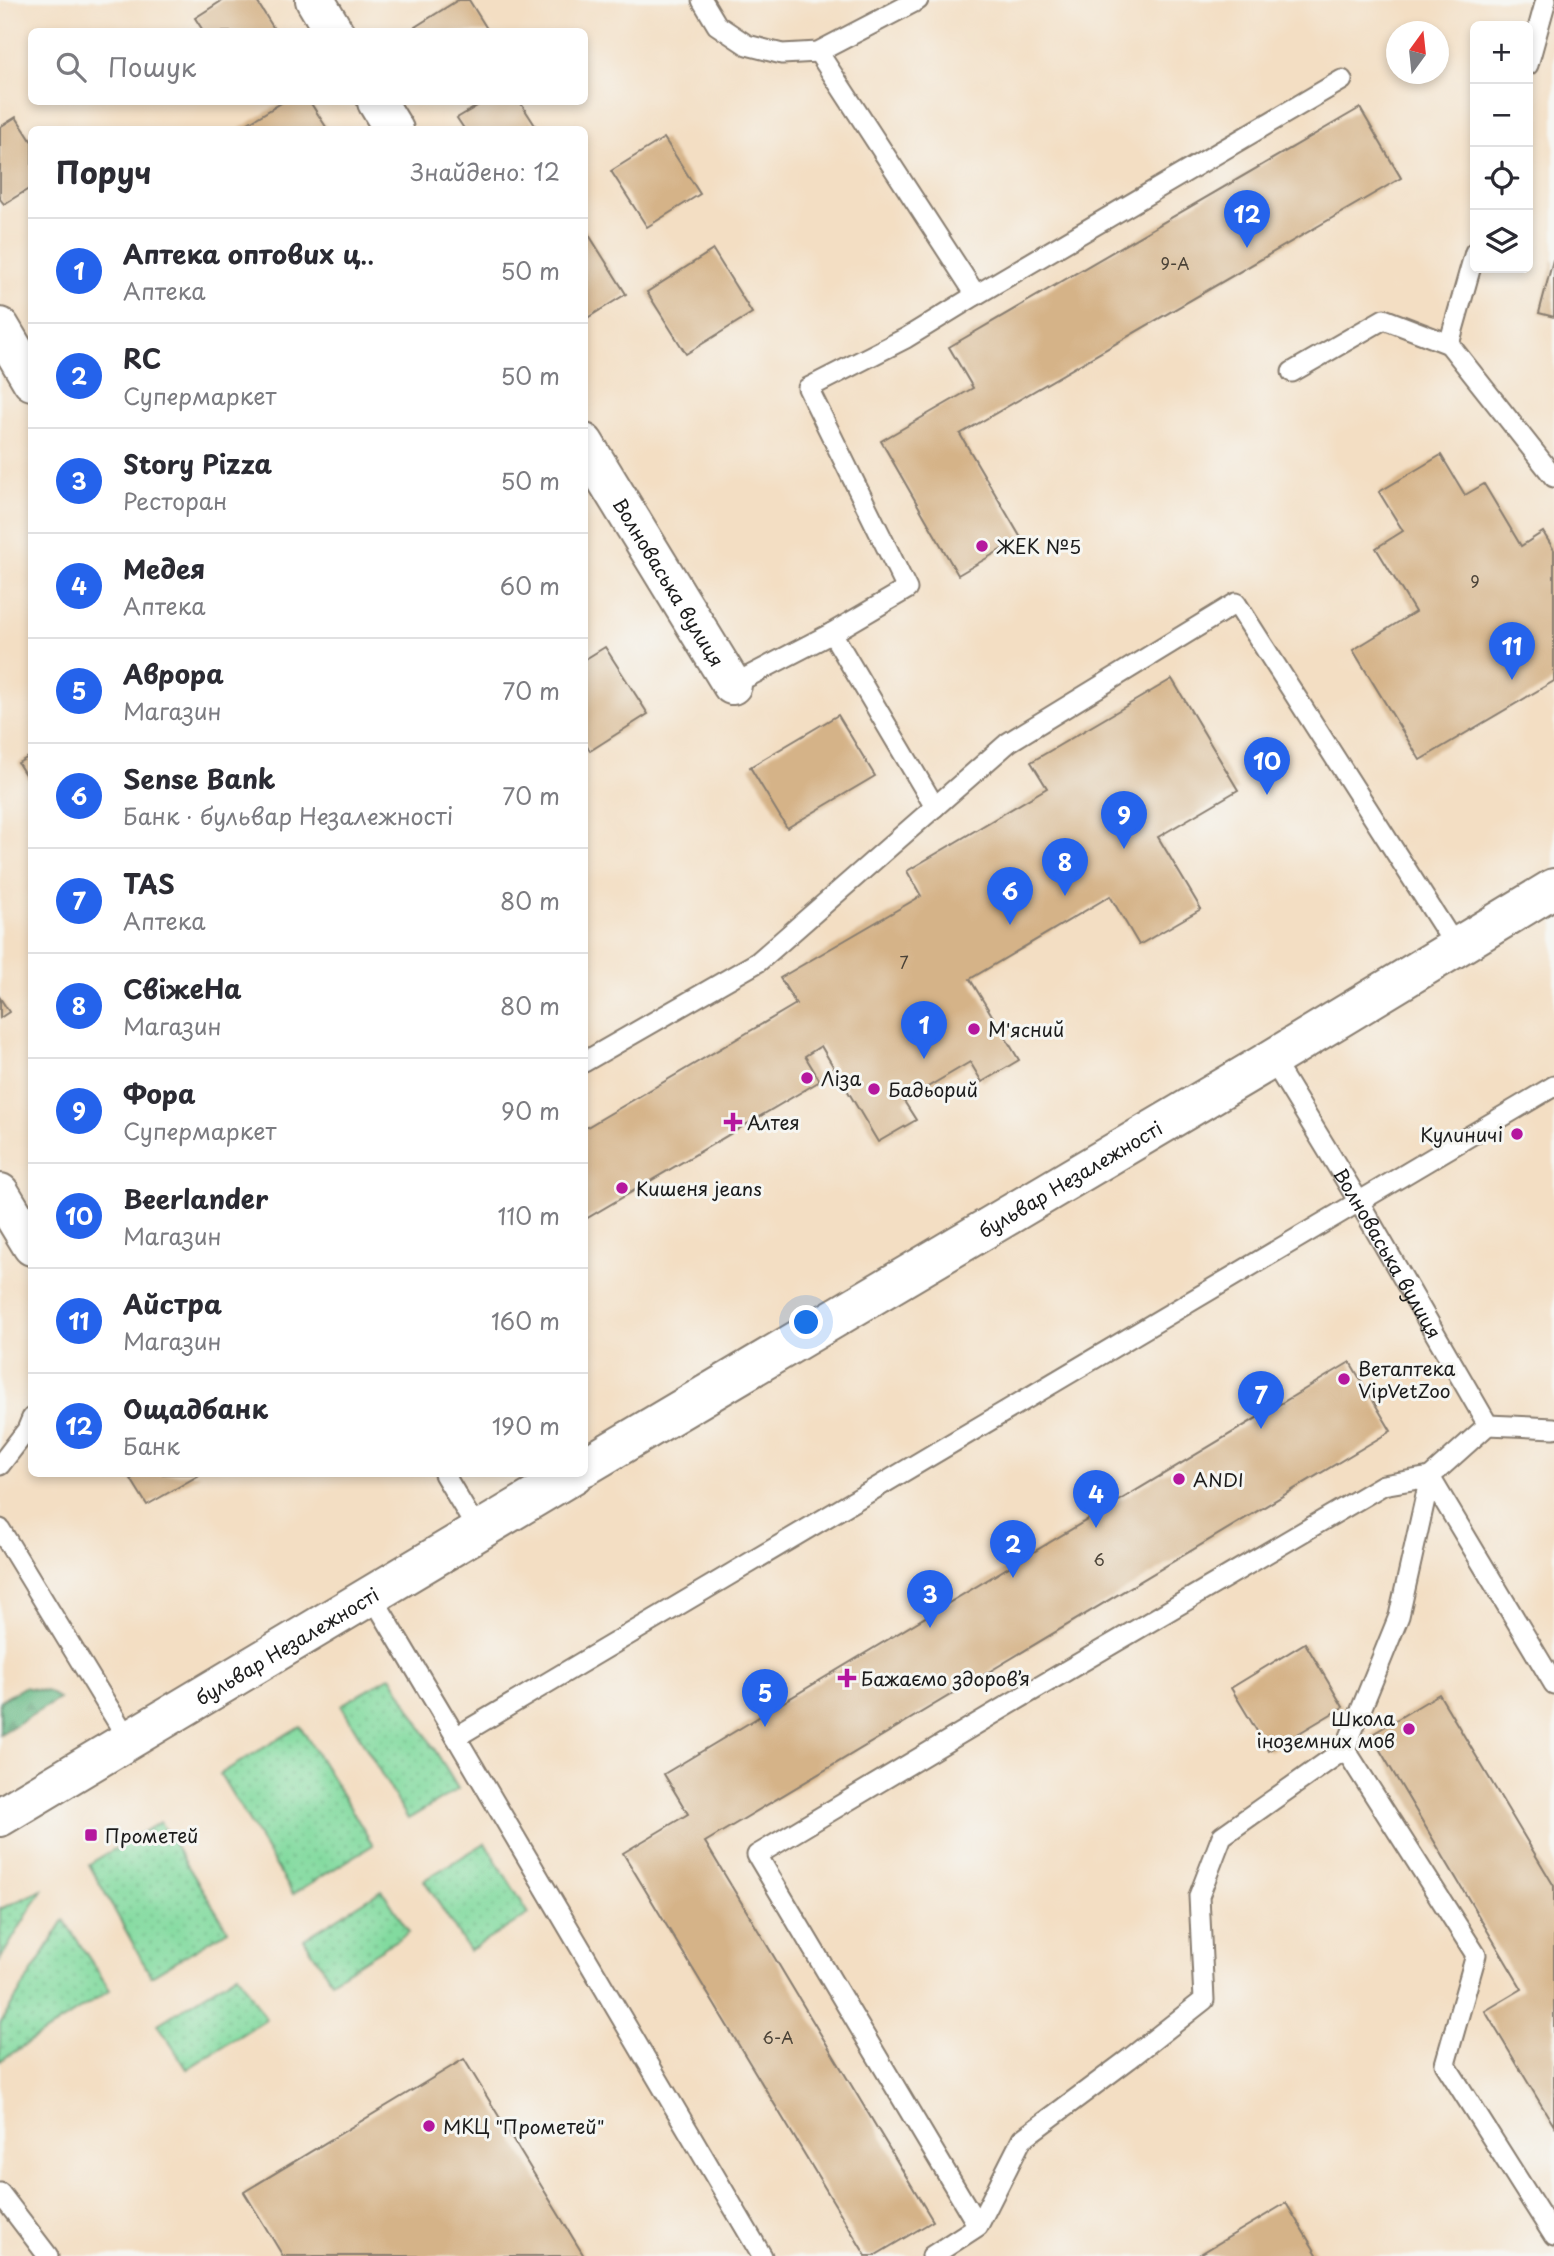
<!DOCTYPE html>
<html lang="uk">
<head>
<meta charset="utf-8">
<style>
  :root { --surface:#fff; --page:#f2f2f3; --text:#2b2b33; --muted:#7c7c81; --line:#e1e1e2; --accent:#2563eb }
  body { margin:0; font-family:"Playpen Sans",sans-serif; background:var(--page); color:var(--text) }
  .controls { position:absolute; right:21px; top:21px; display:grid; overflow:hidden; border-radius:10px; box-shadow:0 4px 10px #0003 }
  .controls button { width:63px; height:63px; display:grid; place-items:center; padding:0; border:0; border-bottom:2px solid var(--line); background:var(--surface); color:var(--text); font:35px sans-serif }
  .compass { position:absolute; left:1386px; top:21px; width:63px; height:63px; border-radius:50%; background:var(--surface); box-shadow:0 4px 10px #0003; rotate:15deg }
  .you { position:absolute; left:807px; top:1323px; width:24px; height:24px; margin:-18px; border:5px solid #fff; border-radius:50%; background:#1a73e8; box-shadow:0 0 0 10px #1a73e833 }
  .badge { display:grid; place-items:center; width:46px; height:46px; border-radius:50%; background:var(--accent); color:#fff; font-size:23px; font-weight:700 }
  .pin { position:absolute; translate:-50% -58px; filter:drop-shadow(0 2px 4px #0008) }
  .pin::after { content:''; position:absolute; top:37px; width:24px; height:21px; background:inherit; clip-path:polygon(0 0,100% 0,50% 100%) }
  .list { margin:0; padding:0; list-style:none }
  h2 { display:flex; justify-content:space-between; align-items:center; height:91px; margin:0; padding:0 28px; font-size:30px }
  h2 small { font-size:23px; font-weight:400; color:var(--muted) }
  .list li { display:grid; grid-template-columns:46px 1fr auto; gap:21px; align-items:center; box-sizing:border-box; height:105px; padding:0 28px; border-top:2px solid var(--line) }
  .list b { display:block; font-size:26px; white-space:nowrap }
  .list p { margin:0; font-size:23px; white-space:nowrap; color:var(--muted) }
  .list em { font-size:23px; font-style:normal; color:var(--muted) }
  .icon { flex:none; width:38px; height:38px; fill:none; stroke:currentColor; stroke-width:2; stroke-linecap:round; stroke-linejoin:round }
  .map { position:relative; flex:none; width:1554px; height:2256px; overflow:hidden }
  .search { position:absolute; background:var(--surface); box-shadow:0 4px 10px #0003; left:28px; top:28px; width:560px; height:77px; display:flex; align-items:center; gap:18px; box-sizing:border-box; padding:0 24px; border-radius:10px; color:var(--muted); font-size:26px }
  .panel { position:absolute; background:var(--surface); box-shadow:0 4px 10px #0003; left:28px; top:126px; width:560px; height:1351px; border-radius:10px }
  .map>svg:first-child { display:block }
  .grass { fill:url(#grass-dots); stroke:#4f7b5e; stroke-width:2 }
  .forest { fill:url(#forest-firs); stroke:#426b51; stroke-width:2 }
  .building { fill:#d5b388 }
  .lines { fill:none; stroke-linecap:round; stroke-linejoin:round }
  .service-casing { stroke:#887d70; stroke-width:23 }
  .minor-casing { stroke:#887d70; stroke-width:42 }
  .secondary-casing { stroke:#887d70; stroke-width:42 }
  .service { stroke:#fff; stroke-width:19 }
  .minor { stroke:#fff; stroke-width:38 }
  .secondary { stroke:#fff; stroke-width:38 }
  .poi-dot { fill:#b5179e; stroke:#f6f6f2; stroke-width:2.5 }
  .labels { text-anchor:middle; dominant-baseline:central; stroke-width:6; stroke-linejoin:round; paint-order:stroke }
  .number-label { font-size:16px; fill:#4a4237 }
  .poi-label { font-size:19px; fill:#1c1c1c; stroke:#f6f6f2; text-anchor:start }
  .street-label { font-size:19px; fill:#1c1c1c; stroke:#f6f6f2 }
</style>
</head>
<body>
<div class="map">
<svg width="1554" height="2256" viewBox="0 0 1554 2256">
  <defs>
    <pattern id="grass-dots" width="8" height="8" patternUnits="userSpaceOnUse" patternTransform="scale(1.75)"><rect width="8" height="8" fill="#82da9f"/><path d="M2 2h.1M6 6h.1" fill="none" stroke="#70ba88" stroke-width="1.8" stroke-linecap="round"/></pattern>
    <pattern id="forest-firs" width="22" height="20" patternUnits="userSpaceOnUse" patternTransform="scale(1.75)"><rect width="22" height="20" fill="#69ba86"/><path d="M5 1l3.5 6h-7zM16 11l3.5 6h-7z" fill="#5a9f73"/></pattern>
  </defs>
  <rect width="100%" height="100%" fill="#f6f6f2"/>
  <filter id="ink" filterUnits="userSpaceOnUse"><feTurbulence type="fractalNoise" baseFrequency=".0143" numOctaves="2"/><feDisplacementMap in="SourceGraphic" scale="14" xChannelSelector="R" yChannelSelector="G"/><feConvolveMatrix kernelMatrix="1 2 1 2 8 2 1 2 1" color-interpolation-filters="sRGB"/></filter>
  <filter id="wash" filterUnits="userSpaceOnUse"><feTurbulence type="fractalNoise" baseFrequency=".00686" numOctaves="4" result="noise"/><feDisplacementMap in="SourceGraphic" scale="28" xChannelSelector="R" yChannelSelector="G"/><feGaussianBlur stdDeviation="1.57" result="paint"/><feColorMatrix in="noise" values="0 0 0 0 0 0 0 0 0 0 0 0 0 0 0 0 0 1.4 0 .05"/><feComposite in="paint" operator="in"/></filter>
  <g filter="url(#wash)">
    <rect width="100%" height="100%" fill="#f3dec3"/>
    <g class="grass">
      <path d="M391 1676 458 1789 408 1819 341 1705Z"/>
      <path d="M300 1726 373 1845 293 1894 220 1774Z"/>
      <path d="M160 1822 228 1930 151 1976 89 1864Z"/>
      <path d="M485 1843 529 1914 469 1951 424 1880Z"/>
      <path d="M42 1890 0 1960V1909Z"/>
      <path d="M382 1890 409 1932 331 1981 304 1939Z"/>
      <path d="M64 1920 110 1990 0 2061V2024Z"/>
      <path d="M238 1974 266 2019 187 2069 158 2024Z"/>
    </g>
    <path class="forest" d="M24 1687 49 1692 59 1699 0 1734V1701Z"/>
    <g id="blocks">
      <g class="building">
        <path d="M223 0H256L276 32H204L195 18Z"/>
        <path d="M458 0H469L489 32H407Z"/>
        <path d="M283 102H310L328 130H241L240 128Z"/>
        <path d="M484 102H520L538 130H465L457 118Z"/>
        <path d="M1360 108 1401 178 960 434 1021 538 958 575 881 441 973 388 949 347Z"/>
        <path d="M16 117 32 142V187L4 204 0 199V127Z"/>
        <path d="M664 138 700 194 647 227 611 171Z"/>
        <path d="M584 227 626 294 584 320Z"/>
        <path d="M713 250 752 313 686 354 647 292Z"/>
        <path d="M1553 260H1554V317L1539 313Z"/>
        <path d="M1441 455 1465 495 1484 484 1521 546 1543 532 1554 550V681L1420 760 1353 650 1415 612 1376 548 1403 531 1379 492Z"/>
        <path d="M605 647 648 714 590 751 584 742V660Z"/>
        <path d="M1172 679 1238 790 1158 837 1201 909 1139 945 1110 896 970 979 1019 1060 982 1082 970 1062 904 1101 916 1120 878 1142 821 1046 805 1056 820 1081 584 1220V1129L796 1004 780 978 921 896 907 871 1047 788 1031 762Z"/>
        <path d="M838 715 875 776 787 828 750 767Z"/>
        <path d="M32 755V786L18 763Z"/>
        <path d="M0 998 9 1012 0 1018Z"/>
        <path d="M1350 1362 1391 1431 705 1842 933 2221 874 2256H866L623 1853 688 1814 664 1774Z"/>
        <path d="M128 1474H201L147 1505Z"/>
        <path d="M1305 1643 1343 1707 1269 1751 1231 1688Z"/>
        <path d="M1439 1694 1554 1886V2126L1485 2011 1522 1989 1371 1735Z"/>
        <path d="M464 2059 584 2256H283L244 2192Z"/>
        <path d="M1286 2203 1318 2256H1197Z"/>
      </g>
    </g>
  </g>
  <g filter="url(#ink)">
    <use href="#blocks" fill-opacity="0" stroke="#887d70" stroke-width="2"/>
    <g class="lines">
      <g class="service-casing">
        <g id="service">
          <path d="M702 0 717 25 747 45 782 54 818 52 918 0"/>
          <path d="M818 52 976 295"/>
          <path d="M1528 65 1546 0"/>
          <path d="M1475 252 1449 344 1554 477"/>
          <path d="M1292 372 1384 319 1449 344"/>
          <path d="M832 633 907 589 808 388 906 338 976 295 1342 80"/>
          <path d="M732 685 832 633 935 807"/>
          <path id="s1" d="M1272 1059 1359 1202 1488 1425 1430 1477 1554 1684"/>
          <path d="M584 1062 758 962 1009 742 1236 603 1456 947"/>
          <path d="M1488 1425 1554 1428"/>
          <path d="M0 1465 27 1430 32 1418"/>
          <path d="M444 1474 478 1531"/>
          <path d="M0 1529 129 1741"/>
          <path d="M372 1596 456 1737 1554 1086"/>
          <path d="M456 1737 762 2256"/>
          <path d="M1345 1749 1476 1955 1445 2064 1554 2236"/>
          <path d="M0 2193 48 2256"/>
          <path d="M932 2256 978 2226 1022 2139 1129 2059 1204 2000 1199 1896 1222 1836 1345 1749 1399 1616 1430 1477 1383 1485 1003 1708 757 1855 978 2226"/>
        </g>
      </g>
      <g class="minor-casing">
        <g id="minor">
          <path d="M315 0 334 32"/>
          <path d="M377 102 394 130"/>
          <path d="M0 327 32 381"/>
          <path id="s2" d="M584 443 732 685"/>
          <path d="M0 1193 32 1246"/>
        </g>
      </g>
      <g class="secondary-casing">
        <g id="secondary">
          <path id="s3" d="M584 1467 1272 1059 1554 888"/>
          <path id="s4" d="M0 1817 574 1474"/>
        </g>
      </g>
      <use href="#service" class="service"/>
      <use href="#minor" class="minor"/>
      <use href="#secondary" class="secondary"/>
    </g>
  </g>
  <g class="poi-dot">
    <circle cx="982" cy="546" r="7"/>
    <circle cx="974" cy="1029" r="7"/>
    <circle cx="807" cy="1078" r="7"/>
    <circle cx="874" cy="1089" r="7"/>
    <path d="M729.5 1111.5h7v7h7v7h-7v7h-7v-7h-7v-7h7z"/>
    <circle cx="1517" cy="1134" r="7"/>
    <circle cx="622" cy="1188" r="7"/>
    <circle cx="1344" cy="1379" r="7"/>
    <circle cx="1179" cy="1479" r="7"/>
    <path d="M843.5 1667.5h7v7h7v7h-7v7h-7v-7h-7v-7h7z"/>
    <circle cx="1409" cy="1729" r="7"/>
    <rect x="84" y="1828" width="14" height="14" rx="3.5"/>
    <circle cx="429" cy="2126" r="7"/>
  </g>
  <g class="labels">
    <g class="number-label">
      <text x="1175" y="263">9-А</text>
      <text x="1475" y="581">9</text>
      <text x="904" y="962">7</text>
      <text x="1099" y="1559">6</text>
      <text x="778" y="2037">6-А</text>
    </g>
    <g class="poi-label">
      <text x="996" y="546">ЖЕК №5</text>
      <text x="988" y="1029">М'ясний</text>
      <text x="821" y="1078">Ліза</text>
      <text x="888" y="1089">Бадьорий</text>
      <text x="747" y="1122">Алтея</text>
      <text x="1503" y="1134" text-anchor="end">Кулиничі</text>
      <text x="636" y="1188">Кишеня jeans</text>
      <text x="1358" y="1368">Ветаптека<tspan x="1358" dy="22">VipVetZoo</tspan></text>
      <text x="1193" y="1479">ANDI</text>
      <text x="861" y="1678">Бажаємо здоровʼя</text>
      <text x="1395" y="1718" text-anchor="end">Школа<tspan x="1395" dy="22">іноземних мов</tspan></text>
      <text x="105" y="1835">Прометей</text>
      <text x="443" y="2126">МКЦ "Прометей"</text>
    </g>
    <g class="street-label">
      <text stroke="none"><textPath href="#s2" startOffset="163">Волноваська вулиця</textPath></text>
      <text stroke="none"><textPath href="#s3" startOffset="565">бульвар Незалежності</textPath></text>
      <text stroke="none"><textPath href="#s1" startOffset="226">Волноваська вулиця</textPath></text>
      <text stroke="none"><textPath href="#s4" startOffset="334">бульвар Незалежності</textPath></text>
    </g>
  </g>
</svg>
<div class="controls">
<button>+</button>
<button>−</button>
<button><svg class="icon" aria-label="locate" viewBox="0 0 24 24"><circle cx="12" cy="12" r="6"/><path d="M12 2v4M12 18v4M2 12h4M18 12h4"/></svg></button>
<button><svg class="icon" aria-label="layers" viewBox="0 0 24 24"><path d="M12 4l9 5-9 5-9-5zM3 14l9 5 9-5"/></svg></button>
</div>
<svg class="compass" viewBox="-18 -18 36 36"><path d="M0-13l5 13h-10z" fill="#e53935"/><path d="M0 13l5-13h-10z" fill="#7c7c81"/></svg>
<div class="you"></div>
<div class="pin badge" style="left:924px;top:1059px">1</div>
<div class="pin badge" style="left:1013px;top:1578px">2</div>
<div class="pin badge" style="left:930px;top:1628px">3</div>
<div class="pin badge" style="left:1096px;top:1528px">4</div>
<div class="pin badge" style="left:765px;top:1727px">5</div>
<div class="pin badge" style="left:1010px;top:925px">6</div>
<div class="pin badge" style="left:1261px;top:1429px">7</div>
<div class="pin badge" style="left:1065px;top:896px">8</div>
<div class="pin badge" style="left:1124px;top:849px">9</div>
<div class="pin badge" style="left:1267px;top:795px">10</div>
<div class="pin badge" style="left:1512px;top:680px">11</div>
<div class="pin badge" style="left:1247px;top:248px">12</div>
<div class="search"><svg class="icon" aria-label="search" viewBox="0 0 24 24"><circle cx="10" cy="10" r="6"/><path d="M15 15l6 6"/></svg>Пошук</div>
<section class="panel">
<h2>Поруч<small>Знайдено: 12</small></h2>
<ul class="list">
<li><span class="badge">1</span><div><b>Аптека оптових ц‥</b><p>Аптека</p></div><em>50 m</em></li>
<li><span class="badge">2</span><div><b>RC</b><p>Супермаркет</p></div><em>50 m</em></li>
<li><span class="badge">3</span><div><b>Story Pizza</b><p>Ресторан</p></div><em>50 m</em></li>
<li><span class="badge">4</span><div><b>Медея</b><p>Аптека</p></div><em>60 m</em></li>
<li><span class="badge">5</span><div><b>Аврора</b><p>Магазин</p></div><em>70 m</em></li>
<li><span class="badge">6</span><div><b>Sense Bank</b><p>Банк · бульвар Незалежності</p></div><em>70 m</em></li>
<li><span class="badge">7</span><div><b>TAS</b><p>Аптека</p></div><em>80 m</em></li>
<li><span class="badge">8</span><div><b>СвіжеНа</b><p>Магазин</p></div><em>80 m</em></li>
<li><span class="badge">9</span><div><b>Фора</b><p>Супермаркет</p></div><em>90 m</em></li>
<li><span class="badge">10</span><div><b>Beerlander</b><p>Магазин</p></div><em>110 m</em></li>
<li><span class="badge">11</span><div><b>Айстра</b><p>Магазин</p></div><em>160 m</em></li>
<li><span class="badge">12</span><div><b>Ощадбанк</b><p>Банк</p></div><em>190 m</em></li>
</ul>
</section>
</div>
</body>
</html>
